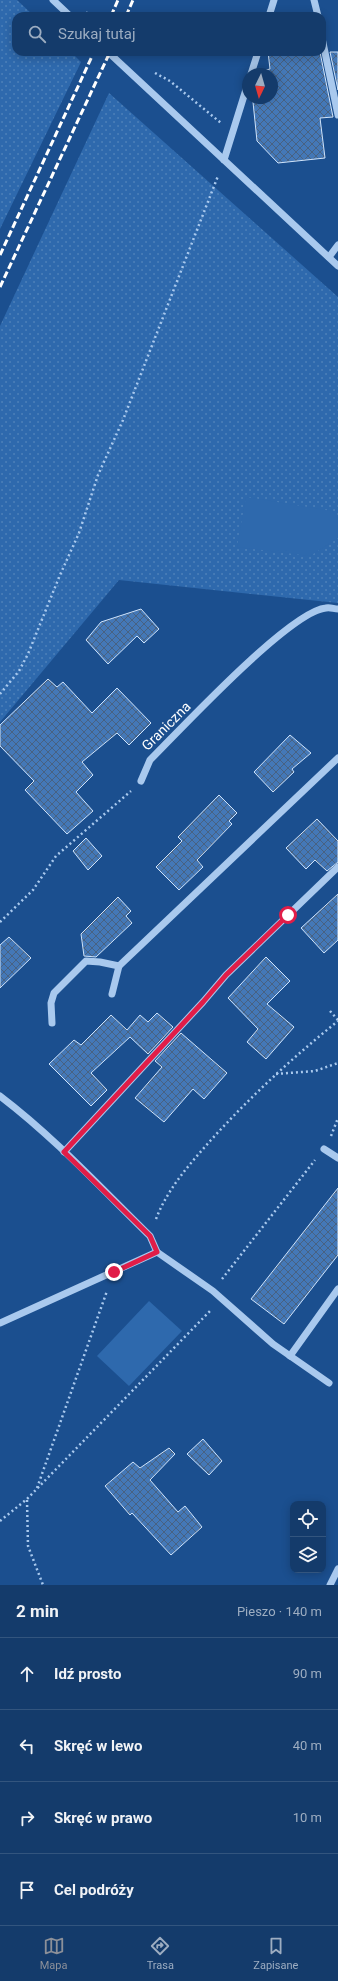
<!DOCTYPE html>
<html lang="pl">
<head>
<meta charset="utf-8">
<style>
  :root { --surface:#143b6b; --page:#214673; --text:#f1f3f6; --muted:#9dadc1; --line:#33557e; --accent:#8c9099 }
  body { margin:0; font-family:Roboto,sans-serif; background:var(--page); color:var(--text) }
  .controls { position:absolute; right:12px; bottom:12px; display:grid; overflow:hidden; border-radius:8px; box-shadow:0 2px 10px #0003 }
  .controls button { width:36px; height:36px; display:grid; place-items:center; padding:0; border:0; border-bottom:1px solid var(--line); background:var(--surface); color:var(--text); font:20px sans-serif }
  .compass { position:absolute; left:242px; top:68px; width:36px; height:36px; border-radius:50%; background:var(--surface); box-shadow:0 2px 10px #0003; rotate:185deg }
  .stop { position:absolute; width:12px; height:12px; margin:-9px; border:3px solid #e11d48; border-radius:50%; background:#fff }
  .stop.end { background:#e11d48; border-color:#fff; box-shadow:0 1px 4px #0008 }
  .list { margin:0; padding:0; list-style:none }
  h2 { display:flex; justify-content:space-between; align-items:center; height:52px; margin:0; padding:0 16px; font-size:17px }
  h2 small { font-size:13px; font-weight:400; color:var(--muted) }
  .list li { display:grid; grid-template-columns:26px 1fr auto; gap:12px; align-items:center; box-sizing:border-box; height:72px; padding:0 16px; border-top:1px solid var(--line) }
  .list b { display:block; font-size:15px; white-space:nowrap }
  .list em { font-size:13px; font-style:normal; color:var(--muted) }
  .icon { flex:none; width:22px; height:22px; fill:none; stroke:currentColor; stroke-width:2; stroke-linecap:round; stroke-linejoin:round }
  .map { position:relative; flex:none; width:338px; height:1585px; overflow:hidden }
  .search { position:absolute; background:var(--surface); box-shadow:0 2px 10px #0003; left:12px; right:12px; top:12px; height:44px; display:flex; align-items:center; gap:10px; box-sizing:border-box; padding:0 14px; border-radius:12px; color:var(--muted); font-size:15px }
  .sheet { height:340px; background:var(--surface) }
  nav { display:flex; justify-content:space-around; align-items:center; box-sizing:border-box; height:56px; border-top:1px solid var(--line); background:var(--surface); font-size:11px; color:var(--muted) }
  nav a { display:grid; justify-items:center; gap:2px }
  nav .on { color:var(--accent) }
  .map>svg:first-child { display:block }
  .grass { fill:url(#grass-dots) }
  .park { fill:#2e69ad }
  .building { fill:url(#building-cross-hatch); stroke:#cfe3fa }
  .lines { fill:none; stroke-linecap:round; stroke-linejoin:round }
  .path { stroke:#a9c9ee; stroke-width:2.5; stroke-dasharray:2 3; stroke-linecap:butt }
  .minor { stroke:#a9c9ee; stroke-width:7 }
  .rail { stroke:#fff; stroke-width:3; stroke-dasharray:7 3; stroke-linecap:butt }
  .route { stroke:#e11d48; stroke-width:5 }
  .labels { text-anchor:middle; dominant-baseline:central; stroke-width:3; stroke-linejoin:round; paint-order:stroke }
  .street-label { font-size:14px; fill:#fff; stroke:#1b4f8f }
</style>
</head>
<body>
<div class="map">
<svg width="338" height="1585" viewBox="0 0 338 1585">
  <defs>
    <pattern id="grass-dots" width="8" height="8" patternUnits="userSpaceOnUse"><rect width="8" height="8" fill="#2e69ad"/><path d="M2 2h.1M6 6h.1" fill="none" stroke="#4d80b9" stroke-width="1.8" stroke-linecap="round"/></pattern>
    <pattern id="building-cross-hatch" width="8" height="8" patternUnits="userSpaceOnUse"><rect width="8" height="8" fill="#4478b7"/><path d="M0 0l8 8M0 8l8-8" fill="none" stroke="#486282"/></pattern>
  </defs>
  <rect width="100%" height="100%" fill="#1b4f8f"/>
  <g class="grass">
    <path d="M0 0H17L34 16H16V52H71L81 62 0 229Z"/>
    <path d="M109 93 338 297V603L119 580 0 722V326Z"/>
  </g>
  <g class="park">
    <path d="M246 497 332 511 338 519V538L310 556 237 547Z"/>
    <path d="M149 1301 182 1331 129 1386 97 1356Z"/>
  </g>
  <g class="building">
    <path d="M268 52H320L333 117 320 118 325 158 278 163 257 141 253 102 258 100 257 98H272V74H261L262 71 270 69Z"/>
    <path d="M330 52H338V90Z"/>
    <path d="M141 609 159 629 144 643 137 636 108 664 86 640 101 622Z"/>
    <path d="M48 679 57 687 63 682 92 713 117 688 151 723 129 745 117 733 82 762 93 775 76 792 93 811 67 834 25 790 34 781 0 746V725Z"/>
    <path d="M290 735 311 753 292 769 294 772 273 792 254 772Z"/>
    <path d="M219 795 237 813 229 821 232 824 197 860 203 867 179 890 156 867 182 841 178 837Z"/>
    <path d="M317 819 338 841V862L327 871 315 860 306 869 286 848Z"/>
    <path d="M86 838 102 856 88 870 73 851Z"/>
    <path d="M338 894V940L324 953 301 928Z"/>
    <path d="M118 897 131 911 126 916 132 923 96 957 84 956 81 934Z"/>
    <path d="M9 937 31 958 0 988V945Z"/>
    <path d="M266 957 290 981 267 1004 294 1027 266 1059 247 1042 258 1029 228 998Z"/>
    <path d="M157 1013 173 1027 148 1054 130 1037 91 1073 107 1090 91 1106 49 1064 74 1040 81 1045 111 1015 127 1030 140 1015 148 1022Z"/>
    <path d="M181 1033 227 1073 204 1099 193 1089 164 1122 135 1098 162 1067 155 1061Z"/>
    <path d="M338 1188V1255L284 1324 251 1299Z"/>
    <path d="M203 1439 222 1461 209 1475 187 1454Z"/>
    <path d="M169 1448 175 1454 150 1480 178 1512 185 1506 202 1527 171 1555 132 1513 130 1515 105 1486 133 1462 140 1468Z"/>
  </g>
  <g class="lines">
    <g class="path">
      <path d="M86 12 89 16"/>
      <path d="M155 73 170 81 221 123"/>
      <path d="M0 694 19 671 28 654 60 575 79 533 98 475 123 420 218 176"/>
      <path d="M0 922 33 890 56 856 131 791"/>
      <path d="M330 1011 338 1020"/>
      <path d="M276 1074 315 1071 338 1063"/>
      <path d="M331 1136 338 1118"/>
      <path d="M156 1219C168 1188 189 1165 211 1140 250 1097 292 1058 338 1021"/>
      <path d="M222 1279 315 1160"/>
      <path d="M37 1488 107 1291"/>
      <path d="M27 1500 28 1546 43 1585"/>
      <path d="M0 1521 27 1499 211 1310"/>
    </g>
    <g class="minor">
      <path d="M53 0 70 16"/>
      <path d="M314 0 318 16"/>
      <path d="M269 16 274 0"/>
      <path d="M322 38 338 115"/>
      <path d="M108 52 338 266"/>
      <path d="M251 74 258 52"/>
      <path d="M224 160 248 83"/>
      <path d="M329 257 338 245"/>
      <path d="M141 781 150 760C180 730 290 611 326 608 330 607 334 609 338 609"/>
      <path d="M112 994 119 966"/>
      <path d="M52 1023 51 1003 54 993 86 961 100 962 119 966 338 758"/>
      <path d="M0 1096C54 1137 101 1188 150 1236L157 1252 0 1323"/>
      <path d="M324 1149 338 1158"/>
      <path d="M64 1152 203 1002 226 975 338 867"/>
      <path d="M157 1252 213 1291 273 1344 329 1383"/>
      <path d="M290 1356 338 1289"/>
      <path d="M330 1585 338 1569"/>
    </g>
    <g class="rail">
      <path d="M111 16 118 0"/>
      <path d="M126 16 133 0"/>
      <path d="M0 255 94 52"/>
      <path d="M0 287 110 52"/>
    </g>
  </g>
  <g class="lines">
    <path class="route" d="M114 1272 157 1252 150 1236 64 1152 203 1002 226 975 288 915"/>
  </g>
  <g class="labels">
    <g class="street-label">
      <text transform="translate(166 726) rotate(-45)">Graniczna</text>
    </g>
  </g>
</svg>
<div class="controls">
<button><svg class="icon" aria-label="locate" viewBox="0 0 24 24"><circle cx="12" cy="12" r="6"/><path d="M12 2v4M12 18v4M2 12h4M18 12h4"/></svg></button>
<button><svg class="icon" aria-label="layers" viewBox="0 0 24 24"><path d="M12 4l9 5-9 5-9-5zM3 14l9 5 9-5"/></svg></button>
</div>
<svg class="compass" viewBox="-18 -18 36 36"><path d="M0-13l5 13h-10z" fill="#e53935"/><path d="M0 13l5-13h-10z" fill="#9dadc1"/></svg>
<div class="stop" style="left:288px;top:915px"></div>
<div class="stop end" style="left:114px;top:1272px"></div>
<div class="search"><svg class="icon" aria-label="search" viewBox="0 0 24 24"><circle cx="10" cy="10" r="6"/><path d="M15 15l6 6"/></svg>Szukaj tutaj</div>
</div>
<section class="sheet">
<h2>2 min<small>Pieszo · 140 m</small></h2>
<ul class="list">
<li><svg class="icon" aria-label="ahead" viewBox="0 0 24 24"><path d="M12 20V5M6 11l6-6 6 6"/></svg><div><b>Idź prosto</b></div><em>90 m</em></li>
<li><svg class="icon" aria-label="left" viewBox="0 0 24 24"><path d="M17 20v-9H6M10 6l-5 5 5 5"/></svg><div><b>Skręć w lewo</b></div><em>40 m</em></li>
<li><svg class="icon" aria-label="right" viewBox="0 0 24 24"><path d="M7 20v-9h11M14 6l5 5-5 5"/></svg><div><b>Skręć w prawo</b></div><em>10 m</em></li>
<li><svg class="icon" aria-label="arrive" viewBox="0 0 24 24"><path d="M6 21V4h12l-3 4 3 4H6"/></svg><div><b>Cel podróży</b></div></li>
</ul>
</section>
<nav>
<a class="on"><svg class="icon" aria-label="map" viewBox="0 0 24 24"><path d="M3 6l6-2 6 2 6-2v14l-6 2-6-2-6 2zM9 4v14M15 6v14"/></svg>Mapa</a>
<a><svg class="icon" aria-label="directions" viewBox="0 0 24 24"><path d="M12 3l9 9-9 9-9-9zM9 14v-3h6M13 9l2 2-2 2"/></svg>Trasa</a>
<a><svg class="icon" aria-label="saved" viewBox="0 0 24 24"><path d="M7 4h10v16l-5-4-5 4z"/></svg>Zapisane</a>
</nav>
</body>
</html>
